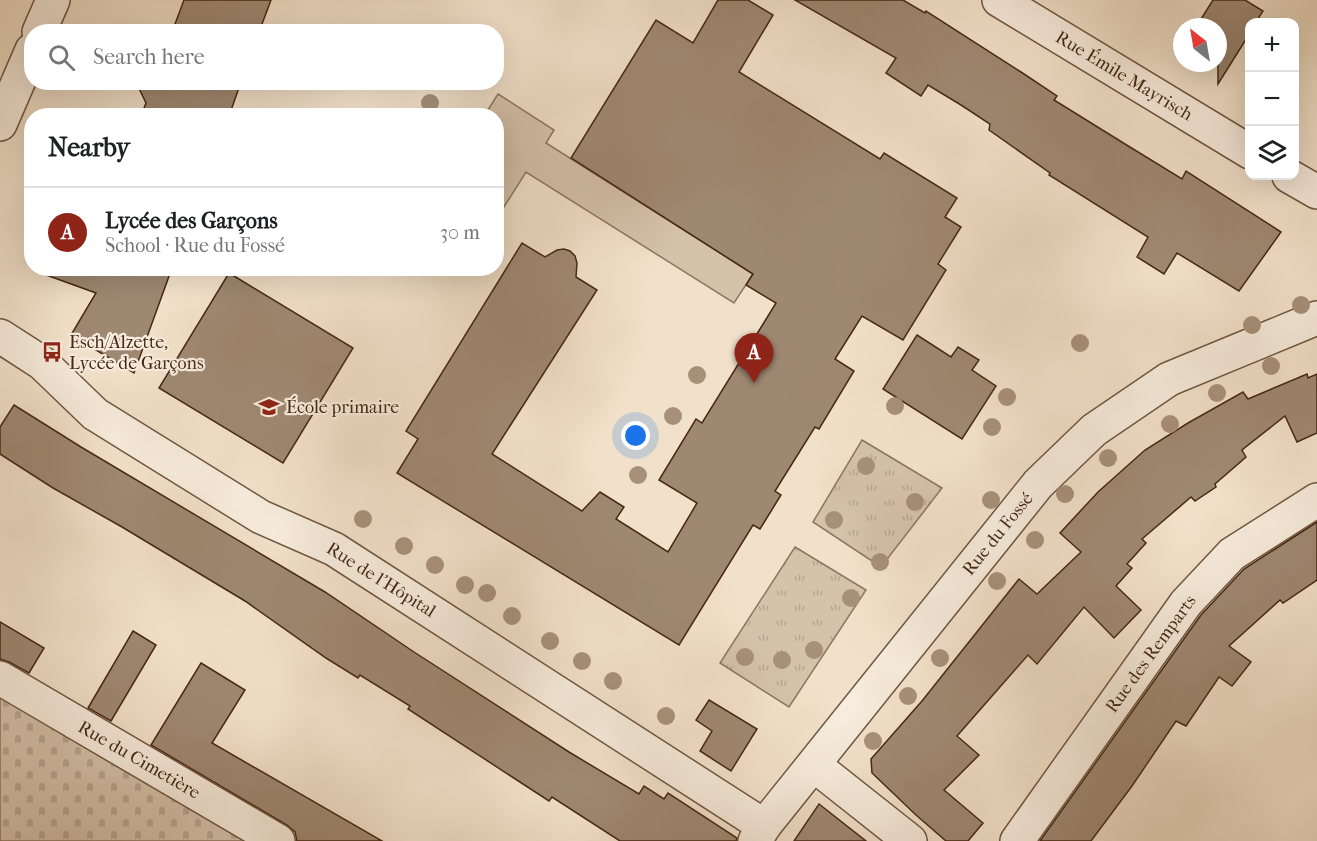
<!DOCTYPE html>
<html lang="en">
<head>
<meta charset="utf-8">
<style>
  :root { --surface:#fff; --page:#f6f6f6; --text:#202124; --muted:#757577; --line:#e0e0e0; --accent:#8f2418 }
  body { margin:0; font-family:"IM FELL French Canon",serif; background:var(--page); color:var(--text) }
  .controls { position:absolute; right:18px; top:18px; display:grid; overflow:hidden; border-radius:12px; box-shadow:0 6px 24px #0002 }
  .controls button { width:54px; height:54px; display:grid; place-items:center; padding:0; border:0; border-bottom:2px solid var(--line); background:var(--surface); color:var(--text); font:30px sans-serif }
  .compass { position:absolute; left:1173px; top:18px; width:54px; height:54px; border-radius:50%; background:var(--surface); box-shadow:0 6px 24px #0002; rotate:329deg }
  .you { position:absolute; left:636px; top:436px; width:21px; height:21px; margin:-15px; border:4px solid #fff; border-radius:50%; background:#1a73e8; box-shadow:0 0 0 9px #1a73e833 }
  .badge { display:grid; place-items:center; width:39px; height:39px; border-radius:50%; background:var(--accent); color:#fff; font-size:20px; font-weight:700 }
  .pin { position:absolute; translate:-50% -50px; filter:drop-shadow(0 2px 3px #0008) }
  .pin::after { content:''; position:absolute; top:32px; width:21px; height:18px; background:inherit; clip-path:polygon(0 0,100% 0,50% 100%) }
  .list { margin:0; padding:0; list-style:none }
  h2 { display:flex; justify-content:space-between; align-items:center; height:78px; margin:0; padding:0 24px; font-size:26px }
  h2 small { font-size:20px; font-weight:400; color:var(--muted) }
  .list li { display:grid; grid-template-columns:39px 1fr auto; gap:18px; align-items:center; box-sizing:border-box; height:90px; padding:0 24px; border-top:2px solid var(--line) }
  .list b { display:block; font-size:22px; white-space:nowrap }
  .list p { margin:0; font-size:20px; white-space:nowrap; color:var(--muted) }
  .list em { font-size:20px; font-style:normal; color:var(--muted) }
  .icon { flex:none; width:33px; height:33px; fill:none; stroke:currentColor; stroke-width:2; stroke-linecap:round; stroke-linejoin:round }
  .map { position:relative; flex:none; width:1317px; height:841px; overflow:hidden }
  .search { position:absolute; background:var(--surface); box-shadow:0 6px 24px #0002; left:24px; top:24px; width:480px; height:66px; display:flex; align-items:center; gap:15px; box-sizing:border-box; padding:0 21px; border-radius:24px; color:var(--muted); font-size:22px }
  .panel { position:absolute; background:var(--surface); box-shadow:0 6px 24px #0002; left:24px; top:108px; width:480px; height:168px; border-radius:24px }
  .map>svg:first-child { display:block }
  .grass { fill:url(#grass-tufts); stroke:#8d755f; stroke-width:1.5 }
  .cemetery { fill:url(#cemetery-stones); stroke:#8d755f; stroke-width:1.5 }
  .park { fill:#d5c2ab; stroke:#8d755f; stroke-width:1.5 }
  .building { fill:#9f8872; stroke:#452813; stroke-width:1.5 }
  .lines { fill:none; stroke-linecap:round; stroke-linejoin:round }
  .minor-casing { stroke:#705641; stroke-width:36 }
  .minor { stroke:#f7ecdd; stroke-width:33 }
  .tree { fill:#a7907a }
  .labels { text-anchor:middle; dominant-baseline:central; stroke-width:4.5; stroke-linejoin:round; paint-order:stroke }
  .street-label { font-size:18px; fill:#452813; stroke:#f7ecdd }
  .poi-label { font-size:18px; fill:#452813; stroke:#f7ecdd; text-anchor:start }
</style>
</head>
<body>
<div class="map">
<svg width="1317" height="841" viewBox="0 0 1317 841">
  <defs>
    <pattern id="grass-tufts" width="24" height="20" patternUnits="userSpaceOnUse" patternTransform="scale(1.5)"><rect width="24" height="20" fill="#d5c2ab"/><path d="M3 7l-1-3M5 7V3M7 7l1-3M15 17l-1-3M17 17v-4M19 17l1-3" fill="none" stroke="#b8a792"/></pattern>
    <pattern id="cemetery-stones" width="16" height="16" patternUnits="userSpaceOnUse" patternTransform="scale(1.5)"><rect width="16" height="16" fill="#d5c2ab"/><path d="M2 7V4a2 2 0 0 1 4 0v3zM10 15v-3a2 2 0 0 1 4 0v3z" fill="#b8a792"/></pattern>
  </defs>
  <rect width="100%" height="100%" fill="#f2e1ca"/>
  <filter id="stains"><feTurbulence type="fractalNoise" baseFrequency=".00333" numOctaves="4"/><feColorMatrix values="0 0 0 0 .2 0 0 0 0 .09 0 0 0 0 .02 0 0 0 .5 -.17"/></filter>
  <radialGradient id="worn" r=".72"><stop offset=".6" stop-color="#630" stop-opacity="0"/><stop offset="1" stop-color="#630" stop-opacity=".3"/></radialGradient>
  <g class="grass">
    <path d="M862 440 942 488 881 567 813 522Z"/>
    <path d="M795 547 866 590 789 707 720 663Z"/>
  </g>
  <path class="cemetery" d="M0 696 254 841H0Z"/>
  <path class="park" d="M498 94 554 130 546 143 753 274 734 303 526 172 497 218 496 116H484Z"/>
  <g class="building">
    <path d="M184 0H271L259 32H172Z"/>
    <path d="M718 0H748L773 15 739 72 880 159 884 153 957 198 945 217 961 227 938 264 946 270 903 340 862 316 835 359 854 371 819 429 815 427 775 491 781 495 760 529 753 525 679 645 397 473 418 439 406 431 522 243 545 257 557 250 564 249 570 251 575 256 577 263 576 277 597 290 492 454 582 511 600 492 624 507 616 519 668 552 697 503 659 480 696 419 702 423 776 303 746 285 753 274 571 158 656 20 693 43Z"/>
    <path d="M795 0H903L925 13 926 11 1021 72 1057 96 1054 100 1125 144 1182 179 1186 171 1281 232 1239 291 1177 253 1164 274 1137 257 1148 237 1049 175 1050 173 989 130 990 124 961 105 928 85 921 96 886 73 896 58Z"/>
    <path d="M1213 0H1245L1263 11 1256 22H1250V33L1218 84V27H1196Z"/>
    <path d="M136 82H241L229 116H141L146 103Z"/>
    <path d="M39 268H172L134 373 71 335 96 293 38 272Z"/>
    <path d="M229 273 353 348 283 463 159 388Z"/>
    <path d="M917 335 951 357 958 347 979 360 972 370 996 386 962 439 883 389Z"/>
    <path d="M1307 374 1308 378 1317 374V433L1297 442 1285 416 1242 450 1246 457 1215 484 1216 487 1195 501 1191 497 1142 539 1146 543 1127 564 1132 568 1116 586 1141 610 1114 638 1084 607 1037 664 1028 655 957 736 979 755 944 790 983 823 968 841H946L916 815 872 773 871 759 922 701 1019 579 1037 594 1081 552 1060 533 1098 492 1145 450 1188 423 1243 392 1248 399Z"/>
    <path d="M14 405 81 447 325 592 414 652 569 752 639 794 644 786 664 799 668 793 737 838 736 841H620L552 797 549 801 408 709 410 706 360 675 358 678 326 658 245 601 122 527 53 488 0 454V427Z"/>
    <path d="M1317 522V580L1283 603 1280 600 1229 646 1251 662 1232 686 1219 677 1186 726 1176 721 1132 786 1091 841H1040L1201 615 1244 569Z"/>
    <path d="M0 622 44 648 29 673 9 662 0 659Z"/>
    <path d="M133 631 156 645 111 721 88 708Z"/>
    <path d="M201 663 245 690 212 743 382 841H297L295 832 287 825 151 745Z"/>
    <path d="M709 700 757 729 731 771 700 751 712 731 696 720Z"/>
    <path d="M819 804 866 841H794Z"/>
  </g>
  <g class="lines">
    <g class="minor-casing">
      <g id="minor">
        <path d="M999 0 1250 152"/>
        <path d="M39 32 53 0"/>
        <path d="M0 124 32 50"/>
        <path d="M1289 176 1317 192"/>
        <path d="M0 336 42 363 95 414 261 517 334 549 764 826"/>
        <path d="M0 678 278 841"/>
        <path d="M814 765 910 841"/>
        <path d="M755 841 764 826 1038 484 1094 430 1169 379 1317 318"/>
        <path d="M1017 841 1186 603 1232 554 1317 500"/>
      </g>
    </g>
    <use href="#minor" class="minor"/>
  </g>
  <g class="tree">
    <circle cx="430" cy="103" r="9"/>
    <circle cx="1301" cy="305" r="9"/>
    <circle cx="1252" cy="325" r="9"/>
    <circle cx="1080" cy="343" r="9"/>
    <circle cx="1271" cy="366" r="9"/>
    <circle cx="697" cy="375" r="9"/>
    <circle cx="1217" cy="393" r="9"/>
    <circle cx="1007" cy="397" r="9"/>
    <circle cx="895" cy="406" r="9"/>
    <circle cx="673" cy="416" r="9"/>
    <circle cx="1170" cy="424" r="9"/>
    <circle cx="992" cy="427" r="9"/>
    <circle cx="1108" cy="458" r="9"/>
    <circle cx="866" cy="466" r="9"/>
    <circle cx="638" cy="475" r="9"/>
    <circle cx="1065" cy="494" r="9"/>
    <circle cx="991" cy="500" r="9"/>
    <circle cx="915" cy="502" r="9"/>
    <circle cx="363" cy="519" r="9"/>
    <circle cx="834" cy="520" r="9"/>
    <circle cx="1035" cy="540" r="9"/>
    <circle cx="404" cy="546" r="9"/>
    <circle cx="880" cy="562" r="9"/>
    <circle cx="435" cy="565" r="9"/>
    <circle cx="997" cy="581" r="9"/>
    <circle cx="465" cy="585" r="9"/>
    <circle cx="487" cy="593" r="9"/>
    <circle cx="851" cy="598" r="9"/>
    <circle cx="512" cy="616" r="9"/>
    <circle cx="550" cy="641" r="9"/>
    <circle cx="814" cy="650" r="9"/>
    <circle cx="745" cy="657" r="9"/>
    <circle cx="940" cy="658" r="9"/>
    <circle cx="782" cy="660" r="9"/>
    <circle cx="582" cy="661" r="9"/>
    <circle cx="613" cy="681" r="9"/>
    <circle cx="908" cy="696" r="9"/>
    <circle cx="666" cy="716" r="9"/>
    <circle cx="873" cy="741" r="9"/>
  </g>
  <defs>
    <g id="bus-bare" transform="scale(1.62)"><path d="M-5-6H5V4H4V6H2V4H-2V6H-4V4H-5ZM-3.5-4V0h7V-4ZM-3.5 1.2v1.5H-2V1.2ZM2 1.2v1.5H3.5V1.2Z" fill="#8f2418" stroke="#f7ecdd" stroke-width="2.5" paint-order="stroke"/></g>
    <g id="school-bare" transform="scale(1.62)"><path d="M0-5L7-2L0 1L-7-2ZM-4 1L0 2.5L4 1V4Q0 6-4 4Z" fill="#8f2418" stroke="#f7ecdd" stroke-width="2.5" paint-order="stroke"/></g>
  </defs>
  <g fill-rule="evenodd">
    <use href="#bus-bare" x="52" y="352"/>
    <use href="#school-bare" x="269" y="407"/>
  </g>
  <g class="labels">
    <g class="street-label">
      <text transform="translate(1124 76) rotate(31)">Rue Émile Mayrisch</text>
      <text transform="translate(998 534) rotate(-51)">Rue du Fossé</text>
      <text transform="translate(381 580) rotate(32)">Rue de l'Hôpital</text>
      <text transform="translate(1151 654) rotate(-54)">Rue des Remparts</text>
      <text transform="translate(139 760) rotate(30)">Rue du Cimetière</text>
    </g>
    <g class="poi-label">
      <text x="69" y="342">Esch/Alzette,<tspan x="69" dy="21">Lycée de Garçons</tspan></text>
      <text x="286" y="407">École primaire</text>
    </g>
  </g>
  <rect width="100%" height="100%" filter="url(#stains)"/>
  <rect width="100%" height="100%" fill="url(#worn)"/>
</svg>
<div class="controls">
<button>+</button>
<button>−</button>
<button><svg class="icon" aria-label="layers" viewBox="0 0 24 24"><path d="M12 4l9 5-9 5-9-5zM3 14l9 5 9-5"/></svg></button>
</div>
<svg class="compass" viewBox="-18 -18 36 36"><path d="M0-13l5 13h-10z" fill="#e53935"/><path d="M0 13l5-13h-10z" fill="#757577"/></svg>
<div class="you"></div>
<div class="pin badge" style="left:754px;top:383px">A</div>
<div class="search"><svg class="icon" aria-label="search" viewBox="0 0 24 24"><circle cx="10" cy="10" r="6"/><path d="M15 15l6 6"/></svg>Search here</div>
<section class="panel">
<h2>Nearby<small></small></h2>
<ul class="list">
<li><span class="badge">A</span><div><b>Lycée des Garçons</b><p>School · Rue du Fossé</p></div><em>30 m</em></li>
</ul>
</section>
</div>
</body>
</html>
